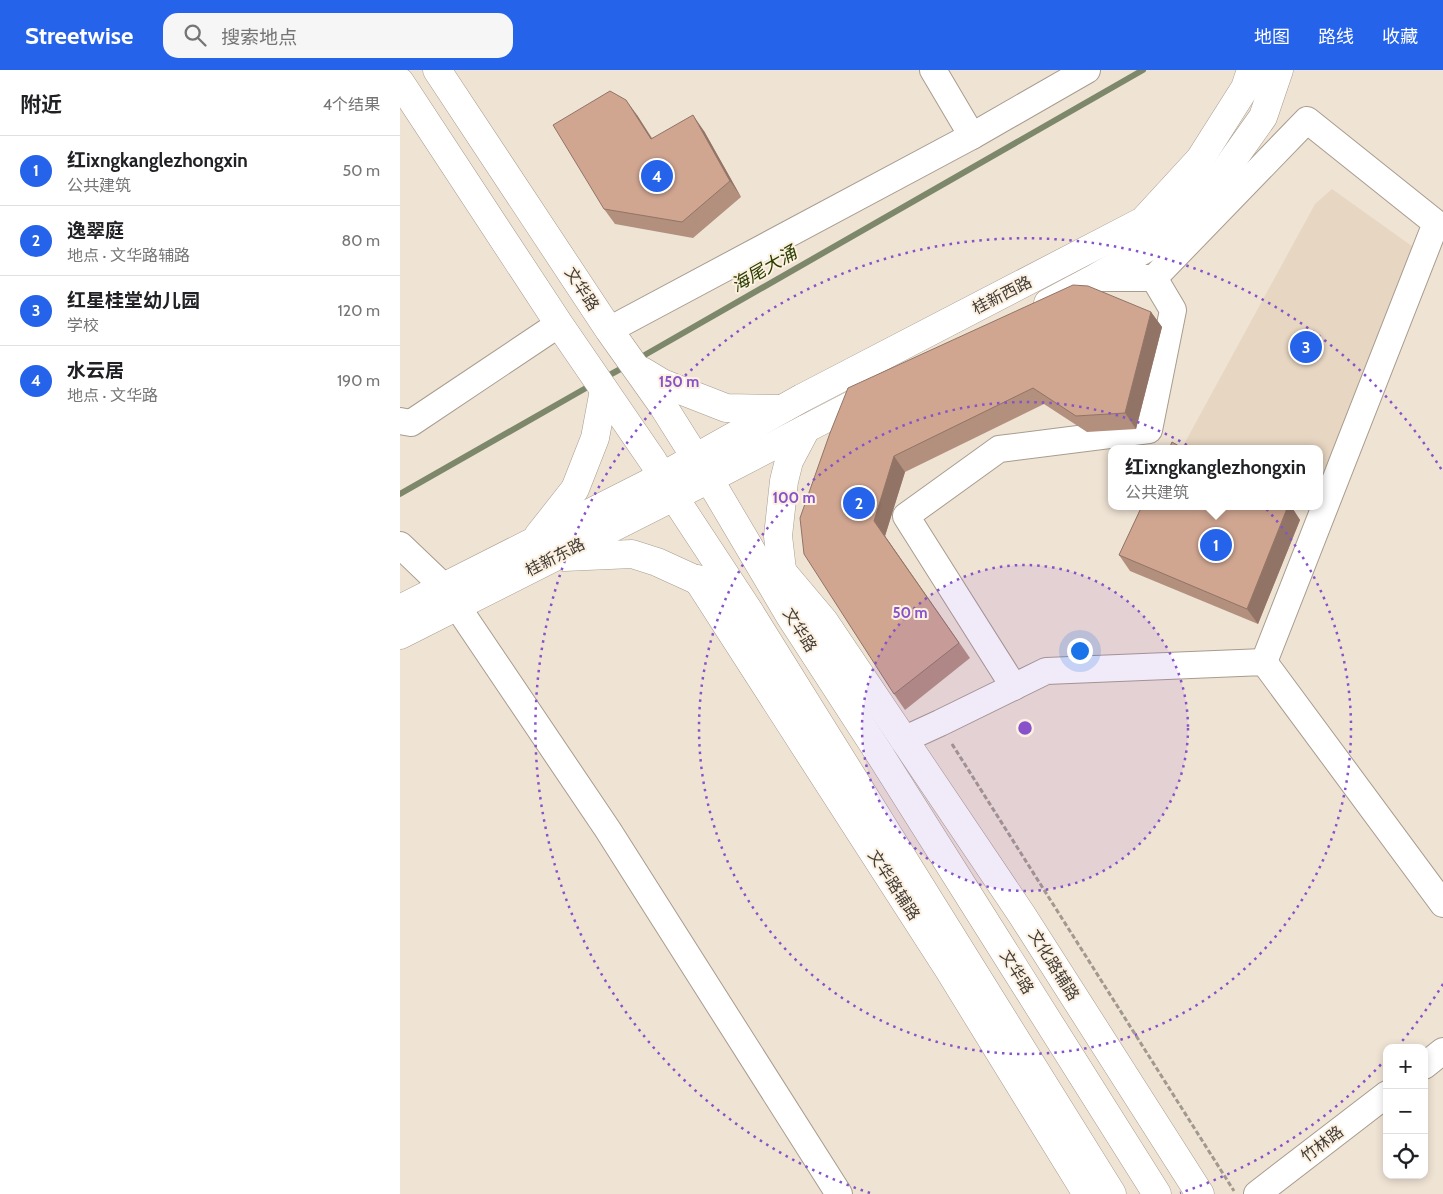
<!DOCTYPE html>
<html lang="zh">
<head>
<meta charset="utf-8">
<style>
  :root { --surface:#fff; --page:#f6f6f6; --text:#202124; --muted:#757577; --line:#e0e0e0; --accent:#2563eb }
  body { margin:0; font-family:Cabin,"Noto Sans SC",sans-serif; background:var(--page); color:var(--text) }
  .controls { position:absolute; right:15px; bottom:15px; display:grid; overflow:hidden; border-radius:10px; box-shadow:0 2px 8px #0003 }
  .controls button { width:45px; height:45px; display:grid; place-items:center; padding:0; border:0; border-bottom:1px solid var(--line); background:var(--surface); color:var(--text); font:25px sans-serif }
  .you { position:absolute; left:679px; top:580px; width:18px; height:18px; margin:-12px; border:4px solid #fff; border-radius:50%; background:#1a73e8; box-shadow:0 0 0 8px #1a73e833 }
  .badge { display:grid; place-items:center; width:32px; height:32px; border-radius:50%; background:var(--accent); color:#fff; font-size:16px; font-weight:700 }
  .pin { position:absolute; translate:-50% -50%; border:2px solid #fff; box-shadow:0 1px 5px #0006 }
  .popup { position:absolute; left:708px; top:375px; width:215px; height:65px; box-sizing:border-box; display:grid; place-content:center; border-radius:10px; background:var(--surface); filter:drop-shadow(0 1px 4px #0005); font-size:16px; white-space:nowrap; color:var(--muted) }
  .popup b { font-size:19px; color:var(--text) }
  .popup::after { content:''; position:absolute; left:50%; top:100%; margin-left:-10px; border:10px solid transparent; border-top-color:var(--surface) }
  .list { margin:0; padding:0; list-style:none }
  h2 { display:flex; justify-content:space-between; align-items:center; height:65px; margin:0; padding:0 20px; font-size:21px }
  h2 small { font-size:16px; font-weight:400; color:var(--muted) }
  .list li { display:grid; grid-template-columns:32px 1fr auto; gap:15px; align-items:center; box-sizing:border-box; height:70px; padding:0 20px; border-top:1px solid var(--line) }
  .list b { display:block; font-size:19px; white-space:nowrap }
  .list p { margin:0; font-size:16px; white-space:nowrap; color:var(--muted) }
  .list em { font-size:16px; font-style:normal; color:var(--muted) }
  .icon { flex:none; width:28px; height:28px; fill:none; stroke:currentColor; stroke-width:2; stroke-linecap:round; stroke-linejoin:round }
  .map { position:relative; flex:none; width:1043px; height:1124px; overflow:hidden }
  header { display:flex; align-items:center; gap:30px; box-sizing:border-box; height:70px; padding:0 25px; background:var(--accent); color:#fff }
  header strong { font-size:24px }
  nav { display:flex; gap:28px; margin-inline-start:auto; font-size:18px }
  .search { width:350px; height:45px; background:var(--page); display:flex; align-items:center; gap:12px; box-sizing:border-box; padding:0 18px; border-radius:15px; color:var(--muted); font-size:19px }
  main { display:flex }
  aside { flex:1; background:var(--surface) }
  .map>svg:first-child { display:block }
  .built { fill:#e7d6c1 }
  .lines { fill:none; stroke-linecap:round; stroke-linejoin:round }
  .stream { stroke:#7d886b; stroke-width:6 }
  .street-casing { stroke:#a79c8e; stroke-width:28 }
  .secondary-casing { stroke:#a79c8e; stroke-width:29 }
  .path { stroke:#a2998e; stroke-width:3; stroke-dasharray:5 2.5; stroke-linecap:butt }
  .street { stroke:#fff; stroke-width:26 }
  .secondary { stroke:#fff; stroke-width:28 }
  .wall { fill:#b38f7d }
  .shaded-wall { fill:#927466 }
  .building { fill:#d0a691; stroke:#927466 }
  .ring { fill:none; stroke:#8852ca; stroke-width:2.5; stroke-dasharray:2.5 5 }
  .labels { text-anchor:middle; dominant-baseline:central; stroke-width:4; stroke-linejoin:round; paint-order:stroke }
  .street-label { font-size:16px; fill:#413c36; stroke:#fcf0e1 }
  .water-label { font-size:18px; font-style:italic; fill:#2a3e00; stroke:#fcf0e1 }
  .centre { fill:#8852ca; stroke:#fcf0e1; stroke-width:2.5 }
  .ring-label { font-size:15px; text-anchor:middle; font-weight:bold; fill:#8852ca; stroke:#fcf0e1; stroke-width:4; stroke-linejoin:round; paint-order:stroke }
</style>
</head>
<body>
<header>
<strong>Streetwise</strong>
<div class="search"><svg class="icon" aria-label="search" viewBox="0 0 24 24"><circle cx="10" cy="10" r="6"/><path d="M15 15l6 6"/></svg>搜索地点</div>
<nav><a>地图</a><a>路线</a><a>收藏</a></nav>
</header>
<main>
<aside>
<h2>附近<small>4个结果</small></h2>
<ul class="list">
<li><span class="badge">1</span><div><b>红ixngkanglezhongxin</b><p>公共建筑</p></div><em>50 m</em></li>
<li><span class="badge">2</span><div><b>逸翠庭</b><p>地点 · 文华路辅路</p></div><em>80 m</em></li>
<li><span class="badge">3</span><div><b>红星桂堂幼儿园</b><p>学校</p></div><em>120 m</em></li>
<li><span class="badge">4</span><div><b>水云居</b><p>地点 · 文华路</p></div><em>190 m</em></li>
</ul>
</aside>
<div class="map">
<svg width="1043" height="1124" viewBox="0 0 1043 1124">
  <rect width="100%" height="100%" fill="#efe3d4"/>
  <path class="built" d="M932 119 1016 179 920 410V379H788L783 376 915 134Z"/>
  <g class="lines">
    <g class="stream">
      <path d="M236 290 743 0"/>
      <path d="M204 308 226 296"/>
      <path d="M0 424 193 314"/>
    </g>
    <g class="street-casing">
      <g id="street">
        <path d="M572 66 687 0"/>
        <path d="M754 208 907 50 1036 153 864 592"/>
        <path d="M209 260 572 66 533 0"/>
        <path d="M0 351 11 353 159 254"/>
        <path d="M0 475 44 517 208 760 439 1124"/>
        <path d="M614 617 506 446 599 379 749 360 773 240 754 208H695"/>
        <path d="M503 670 540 653 646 601 864 592 1043 834"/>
        <path d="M1024 996 1043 981"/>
        <path d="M857 1124 987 1024"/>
      </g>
    </g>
    <g class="secondary-casing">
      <g id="secondary">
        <path d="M37 0 209 260 263 336 309 409 390 546 479 683 757 1124"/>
        <path d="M0 12 159 254 253 391 274 427 349 541 712 1124"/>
        <path d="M648 233 695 208 757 172 819 109 863 47 879 0"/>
        <path d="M242 301 262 313 326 338 381 339"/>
        <path d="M138 466 175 419 195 368 204 320"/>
        <path d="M164 487 232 484 257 492 314 518"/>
        <path d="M381 500 424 551 622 845 800 1124"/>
        <path d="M297 509 549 900 687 1124"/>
        <path d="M384 517 378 466 384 411 389 391 406 359"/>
        <path d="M0 539 261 407 402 328 743 151 800 89 845 18 851 0"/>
        <path d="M0 565 309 409 471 325"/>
      </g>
    </g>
    <path class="path" d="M552 674 834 1121"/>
    <use href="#street" class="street"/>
    <use href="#secondary" class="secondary"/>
  </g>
  <g class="wall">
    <path d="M237 45 252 68 304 61 341 127 293 168 215 154 204 139Z"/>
    <path d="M751 242 762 257 736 359 687 362 644 334 505 402 485 466 570 588 505 640 494 624 430 363Z"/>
    <path d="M742 436H891L900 450 858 554 730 501 719 485Z"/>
  </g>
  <g class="shaded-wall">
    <path d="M226 30 237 45 262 85 251 69Z"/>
    <path d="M293 45 304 61 341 127 330 111Z"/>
    <path d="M751 242 762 257 736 359 725 343Z"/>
    <path d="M494 386 505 402 485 466 570 588 474 451Z"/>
    <path d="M888 436H891L900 450 858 554 847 539Z"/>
  </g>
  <g class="building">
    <path d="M210 21 226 30 251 69 293 45 330 111 282 152 204 139 153 55Z"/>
    <path d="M673 215 688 216 751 242 725 343 676 346 633 318 494 386 474 451 559 573 494 624 404 484 400 448 430 363 448 318Z"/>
    <path d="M772 372 784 379H769Z"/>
    <path d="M742 436H888L847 539 719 485Z"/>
  </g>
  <circle cx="625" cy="658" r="163" fill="#8852ca" fill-opacity=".12"/>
  <g class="ring">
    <circle cx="625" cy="658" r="163"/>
    <circle cx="625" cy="658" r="326"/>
    <path d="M1043 914A490 490 0 0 1 998 976M986 989A490 490 0 0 1 780 1123M470 1123A490 490 0 1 1 1043 402"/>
  </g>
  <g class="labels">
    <g class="street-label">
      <text transform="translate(182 219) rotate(57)">文华路</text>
      <text transform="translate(602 225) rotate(-27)">桂新西路</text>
      <text transform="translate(155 487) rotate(-27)">桂新东路</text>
      <text transform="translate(400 560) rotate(58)">文华路</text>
      <text transform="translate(494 815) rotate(57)">文华路辅路</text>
      <text transform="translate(654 895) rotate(58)">文化路辅路</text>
      <text transform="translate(617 902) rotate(58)">文华路</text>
      <text transform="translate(922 1074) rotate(-37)">竹林路</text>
    </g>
    <g class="water-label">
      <text transform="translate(364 199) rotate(-30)">海尾大涌</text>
    </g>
  </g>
  <circle cx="625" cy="658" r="8" class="centre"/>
  <g class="ring-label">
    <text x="279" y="317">150 m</text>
    <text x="394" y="433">100 m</text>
    <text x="510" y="548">50 m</text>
  </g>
</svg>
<div class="controls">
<button>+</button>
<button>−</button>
<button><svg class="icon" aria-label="locate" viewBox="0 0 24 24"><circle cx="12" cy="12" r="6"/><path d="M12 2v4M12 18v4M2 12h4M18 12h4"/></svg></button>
</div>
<div class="you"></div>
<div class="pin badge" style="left:816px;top:475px">1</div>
<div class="popup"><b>红ixngkanglezhongxin</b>公共建筑</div>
<div class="pin badge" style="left:459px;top:433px">2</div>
<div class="pin badge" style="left:906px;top:277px">3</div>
<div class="pin badge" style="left:257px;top:106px">4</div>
</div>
</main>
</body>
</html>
